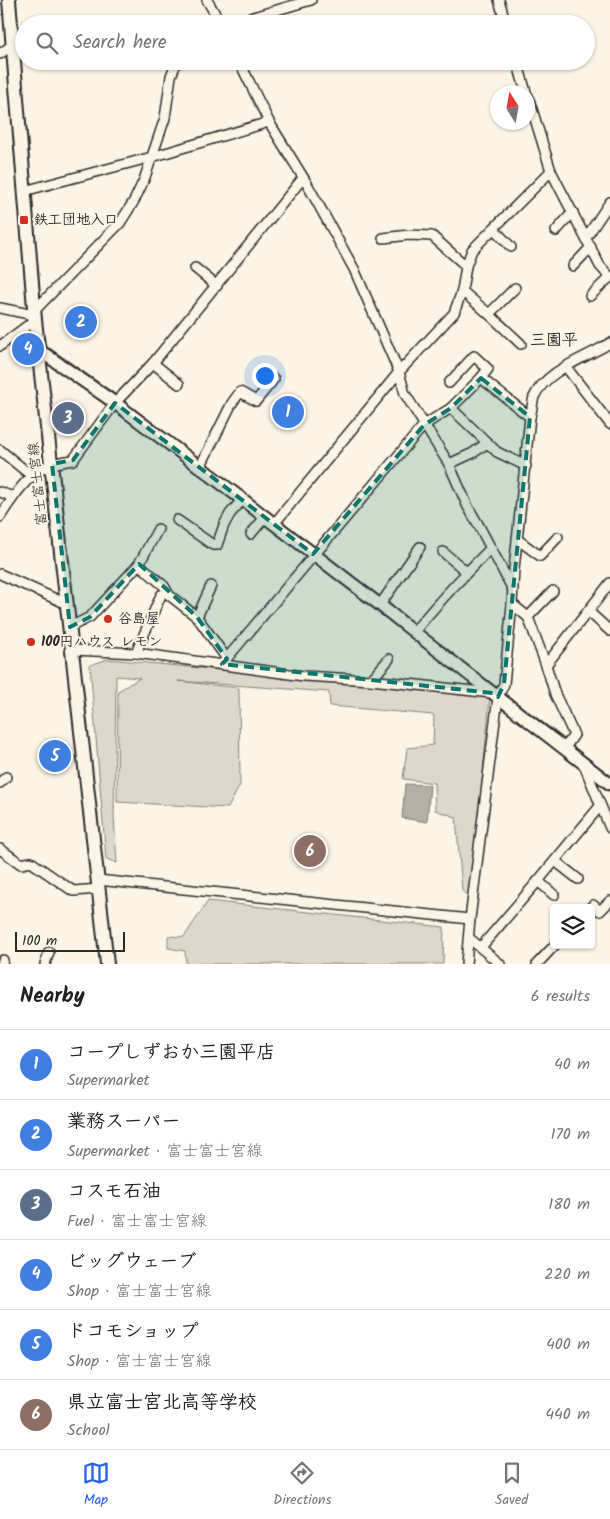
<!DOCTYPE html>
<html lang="en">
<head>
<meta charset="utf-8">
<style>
  :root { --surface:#fff; --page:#f6f6f6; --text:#202124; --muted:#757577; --line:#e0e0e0; --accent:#2563eb }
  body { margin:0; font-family:Kalam,"Klee One",sans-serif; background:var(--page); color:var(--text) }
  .controls { position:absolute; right:15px; bottom:15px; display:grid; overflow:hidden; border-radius:5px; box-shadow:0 1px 4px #0004 }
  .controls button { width:45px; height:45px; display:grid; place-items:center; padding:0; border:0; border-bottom:1px solid var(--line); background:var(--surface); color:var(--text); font:25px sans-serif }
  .compass { position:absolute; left:490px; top:85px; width:45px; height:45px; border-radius:50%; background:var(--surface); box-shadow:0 1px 4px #0004; rotate:349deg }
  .scale { position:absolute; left:15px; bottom:12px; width:110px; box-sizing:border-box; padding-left:5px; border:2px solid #2b2b2b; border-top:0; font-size:14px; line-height:18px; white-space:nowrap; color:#2b2b2b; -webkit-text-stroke:4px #fcf5e5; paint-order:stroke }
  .you { position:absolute; left:264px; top:375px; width:18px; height:18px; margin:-12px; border:4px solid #fff; border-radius:50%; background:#1a73e8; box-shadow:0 0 0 8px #1a73e833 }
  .badge { display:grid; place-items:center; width:32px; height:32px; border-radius:50%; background:var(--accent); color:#fff; font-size:16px; font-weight:700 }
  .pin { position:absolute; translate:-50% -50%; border:2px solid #fff; box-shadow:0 1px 5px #0006 }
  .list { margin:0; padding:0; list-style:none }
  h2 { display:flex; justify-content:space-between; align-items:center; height:65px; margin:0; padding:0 20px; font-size:21px }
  h2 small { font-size:16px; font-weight:400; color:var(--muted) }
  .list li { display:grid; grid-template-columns:32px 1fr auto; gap:15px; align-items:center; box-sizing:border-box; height:70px; padding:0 20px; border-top:1px solid var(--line) }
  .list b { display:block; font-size:19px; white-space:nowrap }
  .list p { margin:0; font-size:16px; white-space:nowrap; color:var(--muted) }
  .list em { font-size:16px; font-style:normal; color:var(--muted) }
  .icon { flex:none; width:28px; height:28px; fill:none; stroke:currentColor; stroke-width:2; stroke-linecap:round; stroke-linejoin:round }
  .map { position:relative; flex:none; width:610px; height:964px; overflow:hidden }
  .search { position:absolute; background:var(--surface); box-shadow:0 1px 4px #0004; left:15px; right:15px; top:15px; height:55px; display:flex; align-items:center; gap:12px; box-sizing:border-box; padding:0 18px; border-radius:28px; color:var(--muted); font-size:19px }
  .sheet { height:485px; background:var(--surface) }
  nav { display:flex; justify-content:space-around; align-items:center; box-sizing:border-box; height:70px; border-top:1px solid var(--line); background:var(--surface); font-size:14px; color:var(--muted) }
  nav a { display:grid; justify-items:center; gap:2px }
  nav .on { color:var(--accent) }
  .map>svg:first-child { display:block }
  .green { fill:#ded8ca; stroke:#84827a }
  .water { fill:#b4b0a5; stroke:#7d7b74 }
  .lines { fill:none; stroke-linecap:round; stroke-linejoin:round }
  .stream { stroke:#7d7b74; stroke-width:2.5 }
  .minor-casing { stroke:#2b2b2b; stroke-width:12 }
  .tertiary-casing { stroke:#2b2b2b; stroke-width:15 }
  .secondary-casing { stroke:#2b2b2b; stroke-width:16 }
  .minor { stroke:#fcf5e5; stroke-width:9 }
  .tertiary { stroke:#fcf5e5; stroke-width:11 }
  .secondary { stroke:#fcf5e5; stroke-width:12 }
  .marked { fill:#0f766e; fill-opacity:0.2; stroke:#0f766e; stroke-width:4; stroke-dasharray:10 6; stroke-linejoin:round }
  .poi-dot { fill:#c8321e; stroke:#fcf5e5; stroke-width:2 }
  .labels { text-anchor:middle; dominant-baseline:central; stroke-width:4; stroke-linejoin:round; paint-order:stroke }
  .poi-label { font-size:14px; font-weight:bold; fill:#2b2b2b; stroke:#fcf5e5; text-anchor:start }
  .street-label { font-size:14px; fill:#2b2b2b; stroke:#fcf5e5 }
  .quarter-label { font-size:16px; font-weight:bold; fill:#2b2b2b; stroke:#fcf5e5 }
</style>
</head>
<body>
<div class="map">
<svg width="610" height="964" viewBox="0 0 610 964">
  <rect width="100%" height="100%" fill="#fcf5e5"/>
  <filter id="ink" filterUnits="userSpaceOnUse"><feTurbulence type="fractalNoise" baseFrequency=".02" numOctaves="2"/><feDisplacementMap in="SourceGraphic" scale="10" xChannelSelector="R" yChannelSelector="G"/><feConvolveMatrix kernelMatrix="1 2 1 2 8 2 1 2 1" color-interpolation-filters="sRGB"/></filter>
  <g filter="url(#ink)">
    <g class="green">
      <path d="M108 659 490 697 471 899 462 891 456 817 435 810 434 783 403 779 407 748 433 745 434 715 330 706 329 692 178 681 239 688 240 785 228 808 117 802 118 691 140 678 116 676 114 817 117 863 106 859 90 665Z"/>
      <path d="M208 901 444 927 443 964H186L185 951 168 948V936L184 937Z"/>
    </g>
    <path class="water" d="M405 784 430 785 427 822 402 818Z"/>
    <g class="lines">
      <g class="stream">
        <path d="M50 349 118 397"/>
        <path d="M122 400 175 441"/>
        <path d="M439 644 498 690"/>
        <path d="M503 693 566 741"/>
        <path d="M570 745 610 776"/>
      </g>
      <g class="minor-casing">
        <g id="minor">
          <path d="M207 0 221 24"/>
          <path d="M499 0 506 24"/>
          <path d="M229 24 311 0"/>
          <path d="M0 54 12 45"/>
          <path d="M239 61 269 122 306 182 354 269 399 372 405 394 449 464 468 507 478 524 512 588"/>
          <path d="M517 61 526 92"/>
          <path d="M528 96 551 171 600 266 610 277"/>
          <path d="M24 191 152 157 269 122"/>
          <path d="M494 229 511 247"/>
          <path d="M556 231 573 212"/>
          <path d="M383 238 409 235 432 236 466 266"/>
          <path d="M586 238 610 202"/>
          <path d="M573 266 591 247"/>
          <path d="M195 268 217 286"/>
          <path d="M462 291 489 314 521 344"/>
          <path d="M590 296 610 277"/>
          <path d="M0 308 34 315"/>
          <path d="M34 311 120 223 134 201 144 180 165 118 171 76 177 61"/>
          <path d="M489 314 515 288"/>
          <path d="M0 346 35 320"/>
          <path d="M153 363 179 384"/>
          <path d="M566 367 610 424"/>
          <path d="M481 378 530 417"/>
          <path d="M449 383 474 356 488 369 481 378 451 408"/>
          <path d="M0 450 33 477"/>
          <path d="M449 464 473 453 487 443"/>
          <path d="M200 467 232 403 240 392 256 401 274 379"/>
          <path d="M0 492 13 497"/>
          <path d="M0 517C13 497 29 471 53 464 59 462 66 461 73 460L115 403 153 363 303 178"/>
          <path d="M177 520 213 545H217L224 525 230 514 242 500"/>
          <path d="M274 524 399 372 454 313 462 291 466 266 472 250 551 171"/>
          <path d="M251 534 265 517"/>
          <path d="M517 539 540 556 558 537"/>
          <path d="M443 552 467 572"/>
          <path d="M139 564 164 586 169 595 197 617 227 659"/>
          <path d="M0 574 67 604"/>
          <path d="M512 604 528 617 546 665 555 694 574 735 564 749"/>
          <path d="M380 605 420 547"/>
          <path d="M588 611 610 631"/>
          <path d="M197 617 211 586"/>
          <path d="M528 617 553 591"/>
          <path d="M70 627 90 617 139 564 158 529"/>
          <path d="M414 632C437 603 464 575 491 548"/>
          <path d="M73 650 136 653 304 676 371 680 492 693"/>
          <path d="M136 653 161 595"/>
          <path d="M222 664 424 425 451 408 497 452 526 466"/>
          <path d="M546 665 610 583"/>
          <path d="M371 680 389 659"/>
          <path d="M584 765 610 828"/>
          <path d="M0 783 6 777"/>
          <path d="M0 849 21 864 31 862 73 891 99 889"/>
          <path d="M555 861 578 879"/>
          <path d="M98 880 470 919"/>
          <path d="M538 881 554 895"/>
          <path d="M590 908 593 905 600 911 610 901"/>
          <path d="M469 938 500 964"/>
          <path d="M481 947 538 881 600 806"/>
          <path d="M2 964 3 960"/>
          <path d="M45 964 49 952"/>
          <path d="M466 964 470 919 498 697 504 684 512 604 514 569 530 417C532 411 532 403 534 397 546 370 586 358 610 343"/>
          <path d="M537 964 555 945"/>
        </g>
      </g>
      <g class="tertiary-casing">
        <path id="tertiary" d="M39 350 115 403 200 467 380 605 414 632 610 784"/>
      </g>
      <g class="secondary-casing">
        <path id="secondary" d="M9 0 35 320 107 964"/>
      </g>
      <use href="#minor" class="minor"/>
      <use href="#tertiary" class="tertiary"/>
      <use href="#secondary" class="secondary"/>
    </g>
  </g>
  <path class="marked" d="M481 378 530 417 504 684 498 697 493 693 222 664 227 659 197 617 139 564 90 617 70 627 52 464 73 460 115 403 313 554 424 425 451 408Z"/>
  <g class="poi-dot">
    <rect x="19" y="215" width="10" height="10" rx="2.5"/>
    <circle cx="108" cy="619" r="5"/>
    <circle cx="31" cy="642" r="5"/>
  </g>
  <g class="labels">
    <g class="poi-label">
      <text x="34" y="220">鉄工団地入口</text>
      <text x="118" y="619">谷島屋</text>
      <text x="41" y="642">100円ハウス レモン</text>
    </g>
    <g class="street-label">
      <text transform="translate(38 484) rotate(-96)">富士富士宮線</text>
    </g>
    <g class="quarter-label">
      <text x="554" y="340">三園平</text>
    </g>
  </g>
</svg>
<div class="controls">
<button><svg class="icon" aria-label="layers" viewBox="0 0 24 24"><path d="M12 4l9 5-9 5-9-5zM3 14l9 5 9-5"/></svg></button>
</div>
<svg class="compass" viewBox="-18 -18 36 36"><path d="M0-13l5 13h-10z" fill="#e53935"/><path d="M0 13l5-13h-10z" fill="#757577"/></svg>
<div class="scale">100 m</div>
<div class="you"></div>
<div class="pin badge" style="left:288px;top:412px;background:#3f7fe0">1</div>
<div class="pin badge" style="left:81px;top:322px;background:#3f7fe0">2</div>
<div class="pin badge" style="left:68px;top:418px;background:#5c6f8a">3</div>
<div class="pin badge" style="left:28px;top:349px;background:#3f7fe0">4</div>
<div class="pin badge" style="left:55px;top:756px;background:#3f7fe0">5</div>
<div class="pin badge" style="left:310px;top:851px;background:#8d6e63">6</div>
<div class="search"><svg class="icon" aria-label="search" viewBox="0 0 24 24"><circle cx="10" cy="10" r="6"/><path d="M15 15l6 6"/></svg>Search here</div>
</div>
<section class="sheet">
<h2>Nearby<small>6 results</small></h2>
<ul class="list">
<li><span class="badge" style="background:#3f7fe0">1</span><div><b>コープしずおか三園平店</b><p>Supermarket</p></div><em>40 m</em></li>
<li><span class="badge" style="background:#3f7fe0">2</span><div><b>業務スーパー</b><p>Supermarket · 富士富士宮線</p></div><em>170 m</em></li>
<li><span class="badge" style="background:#5c6f8a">3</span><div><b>コスモ石油</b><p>Fuel · 富士富士宮線</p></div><em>180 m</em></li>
<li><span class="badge" style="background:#3f7fe0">4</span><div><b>ビッグウェーブ</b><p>Shop · 富士富士宮線</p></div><em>220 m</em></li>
<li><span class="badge" style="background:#3f7fe0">5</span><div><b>ドコモショップ</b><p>Shop · 富士富士宮線</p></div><em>400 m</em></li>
<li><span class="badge" style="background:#8d6e63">6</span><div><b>県立富士宮北高等学校</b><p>School</p></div><em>440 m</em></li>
</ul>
</section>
<nav>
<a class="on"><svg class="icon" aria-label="map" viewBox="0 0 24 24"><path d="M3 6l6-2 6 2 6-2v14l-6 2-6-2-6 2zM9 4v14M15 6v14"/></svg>Map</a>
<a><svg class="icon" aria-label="directions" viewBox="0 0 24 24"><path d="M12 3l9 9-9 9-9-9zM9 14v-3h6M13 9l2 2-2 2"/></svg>Directions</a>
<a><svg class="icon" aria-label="saved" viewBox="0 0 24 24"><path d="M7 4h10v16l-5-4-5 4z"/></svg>Saved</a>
</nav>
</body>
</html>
